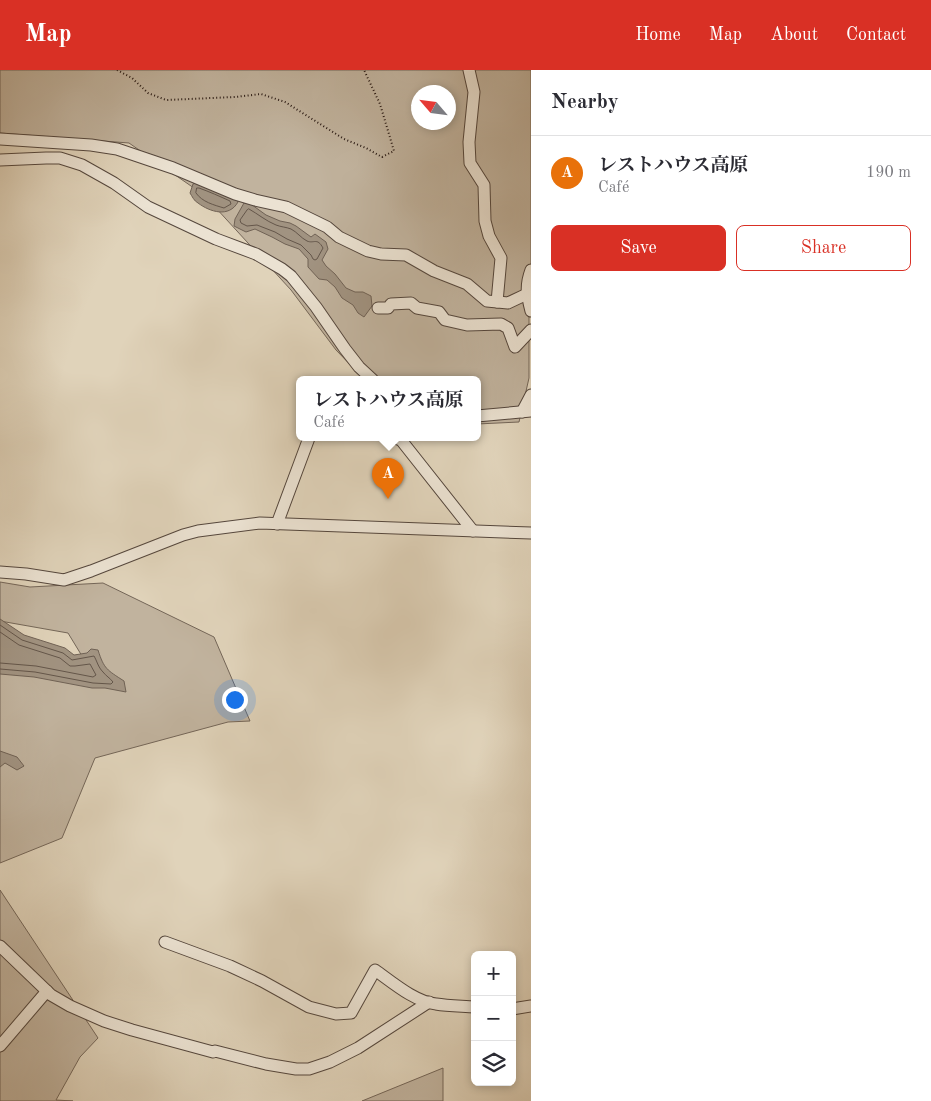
<!DOCTYPE html>
<html lang="en">
<head>
<meta charset="utf-8">
<style>
  :root { --surface:#fff; --page:#f2f2f3; --text:#2b2b33; --muted:#7c7c81; --line:#e1e1e2; --accent:#d93025 }
  body { margin:0; font-family:"Old Standard TT","Noto Serif JP",serif; background:var(--page); color:var(--text) }
  .controls { position:absolute; right:15px; bottom:15px; display:grid; overflow:hidden; border-radius:8px; box-shadow:0 2px 8px #0003 }
  .controls button { width:45px; height:45px; display:grid; place-items:center; padding:0; border:0; border-bottom:1px solid var(--line); background:var(--surface); color:var(--text); font:25px sans-serif }
  .compass { position:absolute; left:411px; top:15px; width:45px; height:45px; border-radius:50%; background:var(--surface); box-shadow:0 2px 8px #0003; rotate:298deg }
  .you { position:absolute; left:234px; top:629px; width:18px; height:18px; margin:-12px; border:4px solid #fff; border-radius:50%; background:#1a73e8; box-shadow:0 0 0 8px #1a73e833 }
  .badge { display:grid; place-items:center; width:32px; height:32px; border-radius:50%; background:var(--accent); color:#fff; font-size:16px; font-weight:700 }
  .pin { position:absolute; translate:-50% -41px; filter:drop-shadow(0 1px 2px #0008) }
  .pin::after { content:''; position:absolute; top:26px; width:18px; height:15px; background:inherit; clip-path:polygon(0 0,100% 0,50% 100%) }
  .popup { position:absolute; left:296px; top:306px; width:185px; height:65px; box-sizing:border-box; display:grid; place-content:center; border-radius:8px; background:var(--surface); filter:drop-shadow(0 1px 4px #0005); font-size:16px; white-space:nowrap; color:var(--muted) }
  .popup b { font-size:19px; color:var(--text) }
  .popup::after { content:''; position:absolute; left:50%; top:100%; margin-left:-10px; border:10px solid transparent; border-top-color:var(--surface) }
  .list { margin:0; padding:0; list-style:none }
  h2 { display:flex; justify-content:space-between; align-items:center; height:65px; margin:0; padding:0 20px; font-size:21px }
  h2 small { font-size:16px; font-weight:400; color:var(--muted) }
  .list li { display:grid; grid-template-columns:32px 1fr auto; gap:15px; align-items:center; box-sizing:border-box; height:75px; padding:0 20px; border-top:1px solid var(--line) }
  .list b { display:block; font-size:19px; white-space:nowrap }
  .list p { margin:0; font-size:16px; white-space:nowrap; color:var(--muted) }
  .list em { font-size:16px; font-style:normal; color:var(--muted) }
  .actions { display:flex; gap:10px; padding:15px 20px }
  .actions a { flex:1; padding:11px 0; border:1px solid var(--accent); border-radius:8px; text-align:center; font-size:18px; color:var(--accent) }
  .actions .main { background:var(--accent); color:#fff }
  .icon { flex:none; width:28px; height:28px; fill:none; stroke:currentColor; stroke-width:2; stroke-linecap:round; stroke-linejoin:round }
  .map { position:relative; flex:none; width:531px; height:1031px; overflow:hidden }
  header { display:flex; align-items:center; gap:30px; box-sizing:border-box; height:70px; padding:0 25px; background:var(--accent); color:#fff }
  header strong { font-size:24px }
  nav { display:flex; gap:28px; margin-inline-start:auto; font-size:18px }
  main { display:flex }
  aside { flex:1; background:var(--surface) }
  .map>svg:first-child { display:block }
  .green { fill:#c1b39e; stroke:#746658; fill-rule:evenodd }
  .water { fill:#a19381; stroke:#706255 }
  .lines { fill:none; stroke-linecap:round; stroke-linejoin:round }
  .shore { stroke:#64564a; stroke-width:1 }
  .minor-casing { stroke:#55473d; stroke-width:13 }
  .path { stroke:#271813; stroke-width:2; stroke-dasharray:1 2.5; stroke-linecap:butt }
  .minor { stroke:#ebe2d2; stroke-width:11 }
</style>
</head>
<body>
<header>
<strong>Map</strong>
<nav><a>Home</a><a>Map</a><a>About</a><a>Contact</a></nav>
</header>
<main>
<div class="map">
<svg width="531" height="1031" viewBox="0 0 531 1031">
  <rect width="100%" height="100%" fill="#e0d3ba"/>
  <filter id="stains"><feTurbulence type="fractalNoise" baseFrequency=".004" numOctaves="4"/><feColorMatrix values="0 0 0 0 .2 0 0 0 0 .09 0 0 0 0 .02 0 0 0 .5 -.17"/></filter>
  <radialGradient id="worn" r=".72"><stop offset=".6" stop-color="#630" stop-opacity="0"/><stop offset="1" stop-color="#630" stop-opacity=".3"/></radialGradient>
  <g class="green">
    <path d="M0 0H531V199L529 212V308L519 352 477 354V310H365L336 280 291 220 204 125 129 73 0 63ZM418 22H448V52H418Z"/>
    <path d="M0 512 30 517 103 513 214 567 250 651 228 652 95 688 62 768 0 793V591L96 609 68 563 0 551Z"/>
    <path d="M0 820 98 968 80 987 56 1030 73 1031H0Z"/>
    <path d="M443 998V1031H362Z"/>
  </g>
  <g class="water">
    <path d="M198 112 236 128 238 132C229 148 210 142 198 133 194 131 192 126 190 123L193 114Z"/>
    <path d="M248 132 266 145 280 151 290 153 296 156 311 167 315 164 326 172 328 179 322 190 326 196 335 204 346 218 355 222H363L371 226 372 236 364 247 358 243 353 235 342 228 335 217 327 210 319 209 308 197V189L299 179 285 174 272 167 255 159 246 162 234 156 235 149 244 133Z"/>
    <path d="M0 549 24 565 65 578 74 585 87 583 91 579 98 580C104 599 107 600 124 611L126 622 105 618H92L34 607 0 604Z"/>
    <path d="M0 681 17 687 24 696 17 700 5 693 0 697Z"/>
  </g>
  <g class="lines">
    <g class="shore">
      <path d="M197 118H199C210 122 219 126 230 131L231 134 224 138C214 135 202 132 196 123Z"/>
      <path d="M249 139C258 144 266 151 276 155 281 157 286 157 291 159 297 162 301 168 307 171 314 174 317 167 323 178L317 189 315 190 313 189 311 185 301 175 287 169 275 162 257 155 247 156 241 153 240 150 247 140Z"/>
      <path d="M0 555 22 570 63 583 72 590 94 586C97 591 98 597 103 602 106 606 110 608 113 612L111 614 93 613 35 602 0 599"/>
      <path d="M0 562 19 575 60 588 70 596H75L90 594 96 605 93 607 36 596 0 593"/>
    </g>
    <g class="minor-casing">
      <g id="minor">
        <path d="M469 0 474 22 469 72 470 93 484 115 485 151 489 166 501 188 497 232"/>
        <path d="M0 69 91 75 117 79 173 98 235 124 255 130 286 137 327 157 339 167 368 181 381 184 406 185 434 201 467 214 487 231 508 233 527 224"/>
        <path d="M0 90 46 88H60L82 95 114 113 148 137 216 169 256 184 282 199 291 206 316 237 345 279 359 297 373 310"/>
        <path d="M531 200C525 216 527 226 531 241"/>
        <path d="M378 238H388L391 234 411 233 417 238 439 242 445 250 467 255 501 254 508 258 515 277 531 260"/>
        <path d="M522 342 531 325"/>
        <path d="M477 346 531 341"/>
        <path d="M395 368 401 370 473 461"/>
        <path d="M277 454 309 368"/>
        <path d="M0 502 26 504 64 510 91 501 183 465 198 461 260 453 531 463"/>
        <path d="M165 872 230 896 262 911 309 937 336 944 351 943 375 900C392 912 415 932 436 934 448 936 462 936 475 937"/>
        <path d="M0 876 51 925 70 936 104 951 132 960 213 982 215 981 266 994 296 999H309L330 992 358 978 429 932"/>
        <path d="M512 939 531 936"/>
        <path d="M0 976 47 921"/>
      </g>
    </g>
    <path class="path" d="M117 0 132 8 148 23 166 30 235 27 261 24 285 32 344 69 366 78 382 87 394 81 380 34 364 0"/>
    <use href="#minor" class="minor"/>
  </g>
  <rect width="100%" height="100%" filter="url(#stains)"/>
  <rect width="100%" height="100%" fill="url(#worn)"/>
</svg>
<div class="controls">
<button>+</button>
<button>−</button>
<button><svg class="icon" aria-label="layers" viewBox="0 0 24 24"><path d="M12 4l9 5-9 5-9-5zM3 14l9 5 9-5"/></svg></button>
</div>
<svg class="compass" viewBox="-18 -18 36 36"><path d="M0-13l5 13h-10z" fill="#e53935"/><path d="M0 13l5-13h-10z" fill="#7c7c81"/></svg>
<div class="you"></div>
<div class="pin badge" style="left:388px;top:429px;background:#e8710a">A</div>
<div class="popup"><b>レストハウス高原</b>Café</div>
</div>
<aside>
<h2>Nearby<small></small></h2>
<ul class="list">
<li><span class="badge" style="background:#e8710a">A</span><div><b>レストハウス高原</b><p>Café</p></div><em>190 m</em></li>
</ul>
<div class="actions"><a class="main">Save</a><a>Share</a></div>
</aside>
</main>
</body>
</html>
